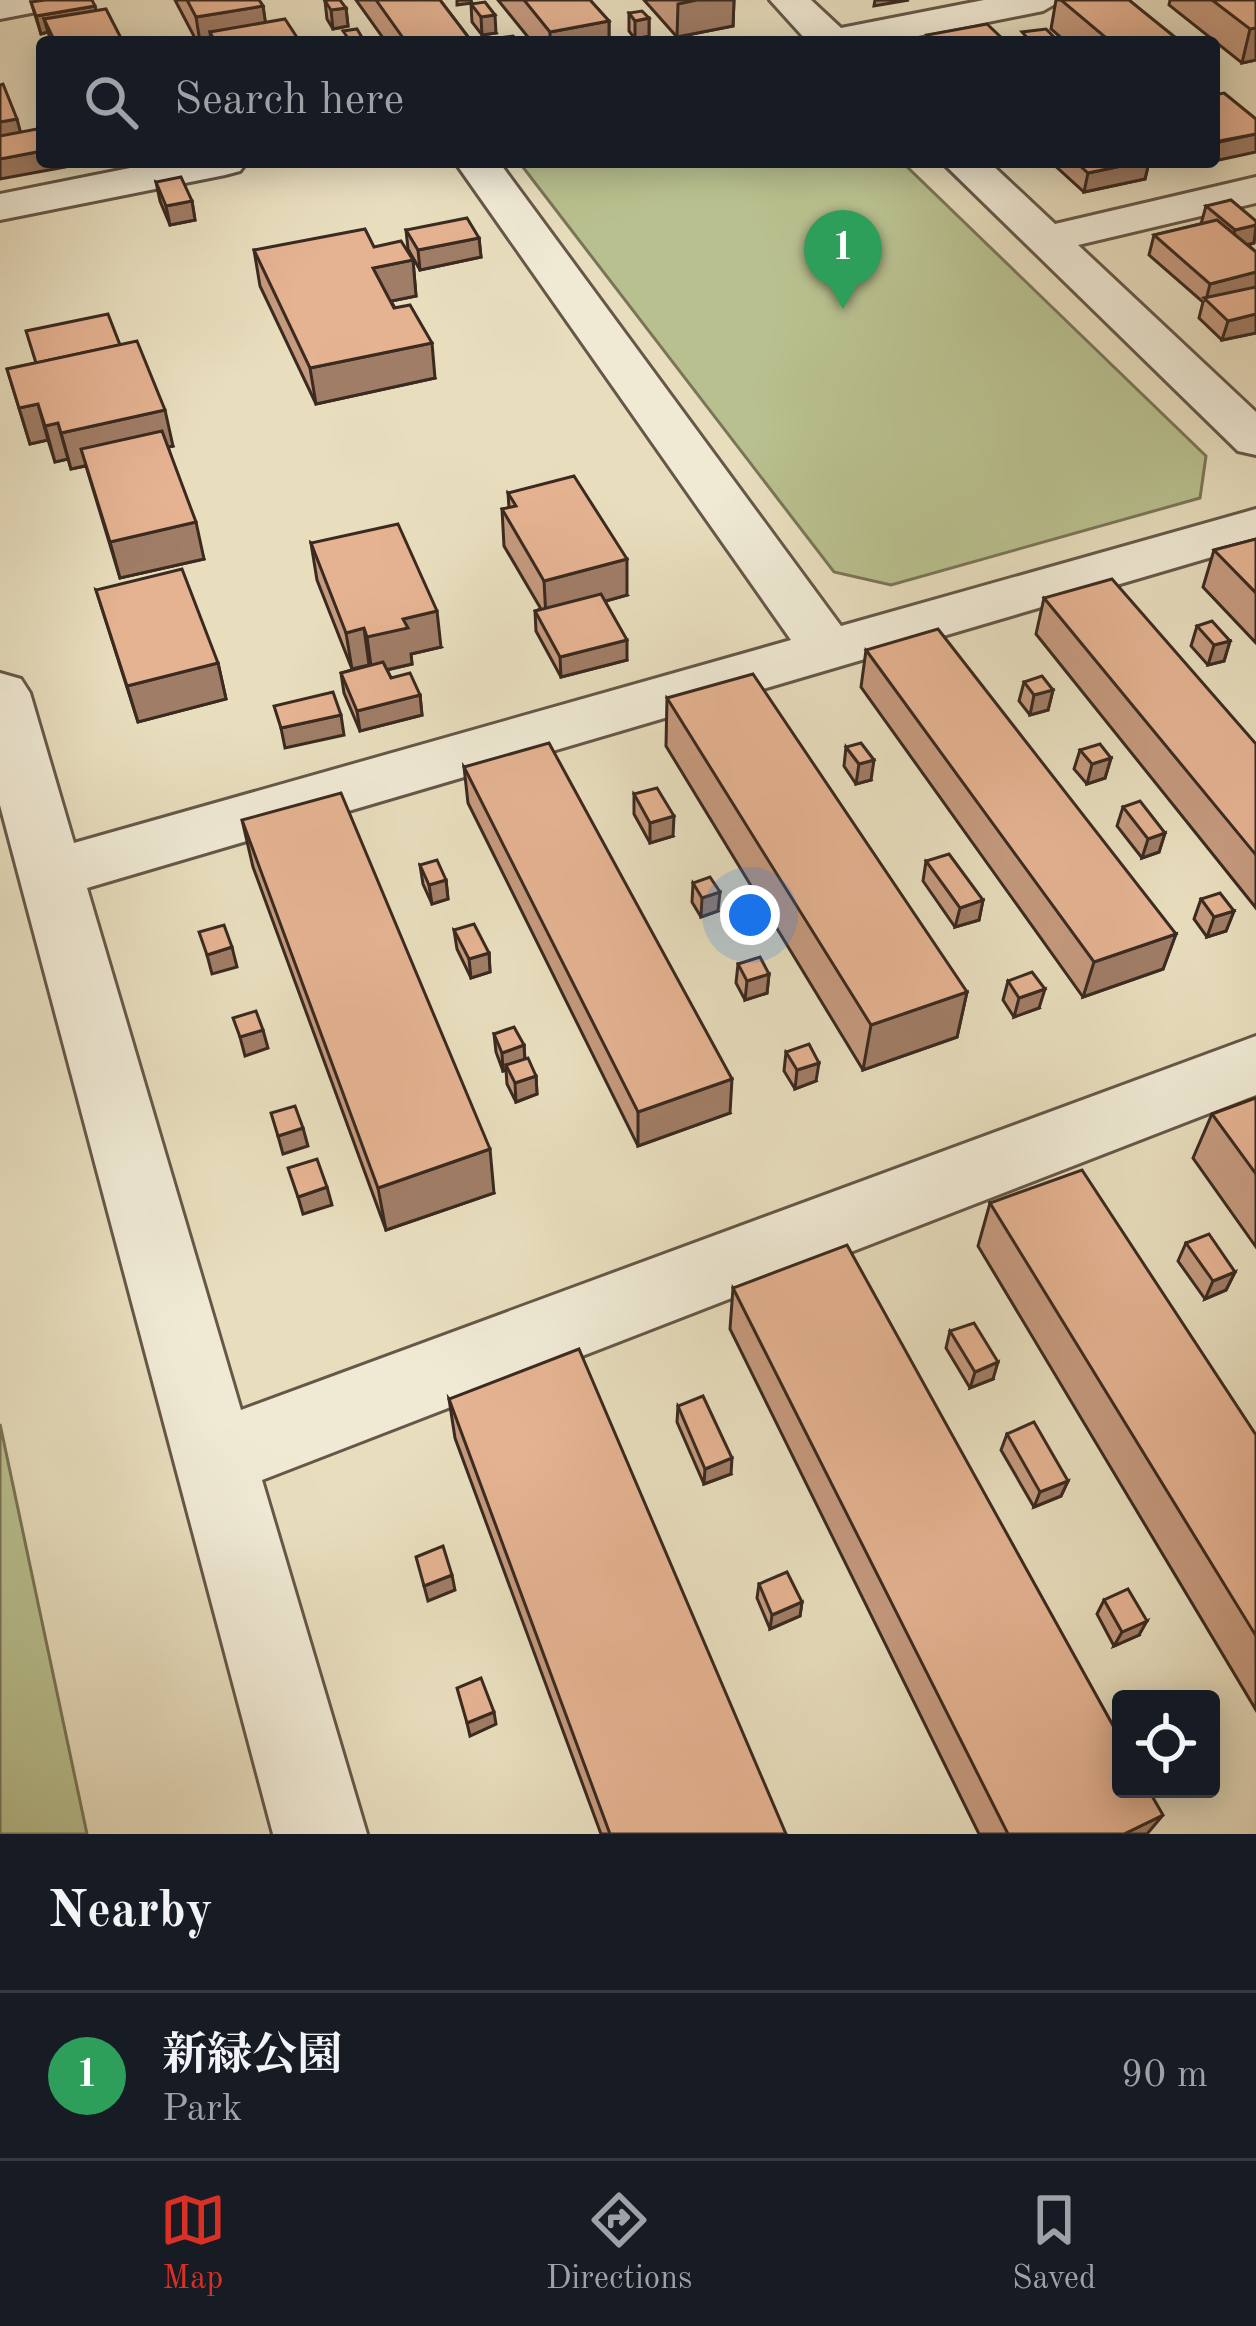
<!DOCTYPE html>
<html lang="en">
<head>
<meta charset="utf-8">
<style>
  :root { --surface:#171b24; --page:#242831; --text:#f1f3f6; --muted:#9ea1a6; --line:#363941; --accent:#d93025 }
  body { margin:0; font-family:"Old Standard TT","Noto Serif JP",serif; background:var(--page); color:var(--text) }
  .controls { position:absolute; right:36px; bottom:36px; display:grid; overflow:hidden; border-radius:12px; box-shadow:0 6px 30px #0003 }
  .controls button { width:108px; height:108px; display:grid; place-items:center; padding:0; border:0; border-bottom:3px solid var(--line); background:var(--surface); color:var(--text); font:60px sans-serif }
  .you { position:absolute; left:750px; top:915px; width:42px; height:42px; margin:-30px; border:9px solid #fff; border-radius:50%; background:#1a73e8; box-shadow:0 0 0 18px #1a73e833 }
  .badge { display:grid; place-items:center; width:78px; height:78px; border-radius:50%; background:var(--accent); color:#fff; font-size:39px; font-weight:700 }
  .pin { position:absolute; translate:-50% -99px; filter:drop-shadow(0 3px 6px #0008) }
  .pin::after { content:''; position:absolute; top:63px; width:42px; height:36px; background:inherit; clip-path:polygon(0 0,100% 0,50% 100%) }
  .list { margin:0; padding:0; list-style:none }
  h2 { display:flex; justify-content:space-between; align-items:center; height:156px; margin:0; padding:0 48px; font-size:51px }
  h2 small { font-size:39px; font-weight:400; color:var(--muted) }
  .list li { display:grid; grid-template-columns:78px 1fr auto; gap:36px; align-items:center; box-sizing:border-box; height:168px; padding:0 48px; border-top:3px solid var(--line) }
  .list b { display:block; font-size:45px; white-space:nowrap }
  .list p { margin:0; font-size:39px; white-space:nowrap; color:var(--muted) }
  .list em { font-size:39px; font-style:normal; color:var(--muted) }
  .icon { flex:none; width:66px; height:66px; fill:none; stroke:currentColor; stroke-width:2; stroke-linecap:round; stroke-linejoin:round }
  .map { position:relative; flex:none; width:1256px; height:1834px; overflow:hidden }
  .search { position:absolute; background:var(--surface); box-shadow:0 6px 30px #0003; left:36px; right:36px; top:36px; height:132px; display:flex; align-items:center; gap:30px; box-sizing:border-box; padding:0 42px; border-radius:12px; color:var(--muted); font-size:45px }
  .sheet { height:324px; background:var(--surface) }
  nav { display:flex; justify-content:space-around; align-items:center; box-sizing:border-box; height:168px; border-top:3px solid var(--line); background:var(--surface); font-size:33px; color:var(--muted) }
  nav a { display:grid; justify-items:center; gap:6px }
  nav .on { color:var(--accent) }
  .map>svg:first-child { display:block }
  .green { fill:#b9c08f; stroke:#7a7558; stroke-width:3 }
  .lines { fill:none; stroke-linecap:round; stroke-linejoin:round }
  .minor-casing { stroke:#665748; stroke-width:6 }
  .minor { fill:#f0ead5; fill-rule:evenodd }
  .wall { fill:#c59a7e; stroke:#3a2a20; stroke-width:3 }
  .shaded-wall { fill:#a07d66; stroke:#3a2a20; stroke-width:3 }
  .building { fill:#e5b392; stroke:#3a2a20; stroke-width:3 }
</style>
</head>
<body>
<div class="map">
<svg width="1256" height="1834" viewBox="0 0 1256 1834">
  <rect width="100%" height="100%" fill="#e8debe"/>
  <filter id="stains"><feTurbulence type="fractalNoise" baseFrequency=".00167" numOctaves="4"/><feColorMatrix values="0 0 0 0 .2 0 0 0 0 .09 0 0 0 0 .02 0 0 0 .5 -.17"/></filter>
  <radialGradient id="worn" r=".72"><stop offset=".6" stop-color="#630" stop-opacity="0"/><stop offset="1" stop-color="#630" stop-opacity=".3"/></radialGradient>
  <g class="green">
    <path d="M519 162H902L1206 456 1200 498 891 585 834 572Z"/>
    <path d="M0 1424 87 1834H0Z"/>
  </g>
  <g class="lines">
    <g class="minor-casing">
      <g id="minor">
        <path d="M0 0H62L57 8 0 19Z"/>
        <path d="M770 0H811L841 28 984 0H1062L1043 11 888 42H808Z"/>
        <path d="M160 162H247L240 171 225 175 0 220V194Z"/>
        <path d="M455 162H499L841 626 1256 509V544L87 888 241 1410 1256 1036V1095L262 1480 367 1834H273L0 805V673L21 679 30 693 74 843 791 640Z"/>
        <path d="M942 162H989L1055 224 1256 177V203L1078 245 1256 412V455L1238 451Z"/>
      </g>
    </g>
    <use href="#minor" class="minor"/>
  </g>
  <g class="wall">
    <path d="M175 0H259L263 6 265 22 300 42H197Z"/>
    <path d="M356 0H440L472 42H386Z"/>
    <path d="M498 0H590L609 21V42H532Z"/>
    <path d="M644 0H734L733 26 677 37Z"/>
    <path d="M1056 0H1129L1175 42H1066L1051 29Z"/>
    <path d="M1170 0H1256V60L1242 63 1169 5Z"/>
    <path d="M325 1 346 8 348 26 333 29 327 19Z"/>
    <path d="M31 2 96 10 123 42H51L48 32 41 34Z"/>
    <path d="M471 4 496 33 482 35 472 22Z"/>
    <path d="M629 13 649 18V36L635 39 629 31Z"/>
    <path d="M1051 162H1149L1145 179 1084 192Z"/>
    <path d="M156 182 192 201 195 220 170 225 160 201Z"/>
    <path d="M1206 206 1256 221 1254 243 1248 245 1256 252V333L1222 340 1199 318 1203 302 1149 255 1154 235 1201 224Z"/>
    <path d="M406 230 479 238 481 257 420 270 408 249Z"/>
    <path d="M374 247 413 260 416 296 391 301 435 378 316 404 260 286 254 250Z"/>
    <path d="M120 345 173 446 168 447 204 559 120 578 86 466 71 469 68 459 55 462 48 440 30 444 7 369Z"/>
    <path d="M508 493 627 595 605 601 627 660 561 677 536 631 535 611 541 609 504 546 502 509 509 508Z"/>
    <path d="M1256 539V643L1203 587 1214 550Z"/>
    <path d="M311 543 441 647 411 654 412 664 387 670 391 678 420 695 422 715 360 731 344 693 341 673 369 665 352 669 317 580Z"/>
    <path d="M96 590 218 663 226 699 138 722Z"/>
    <path d="M1044 598 1256 744V908L1036 634Z"/>
    <path d="M1197 626 1230 641 1224 661 1208 665 1191 646Z"/>
    <path d="M866 650 1176 934 1163 969 1083 997 861 687Z"/>
    <path d="M1024 682 1053 690 1048 710 1030 715 1019 701Z"/>
    <path d="M667 698 967 992 957 1037 863 1070 666 746Z"/>
    <path d="M846 747 871 780 856 784 844 766Z"/>
    <path d="M1080 750 1111 758 1105 778 1087 784 1074 769Z"/>
    <path d="M464 767 730 1113 638 1146 468 803Z"/>
    <path d="M634 794 673 836 650 843 634 814Z"/>
    <path d="M1123 807 1165 833 1159 852 1142 858 1117 826Z"/>
    <path d="M242 820 494 1193 386 1230 253 867Z"/>
    <path d="M926 861 983 900 979 920 955 927 923 881Z"/>
    <path d="M420 865 446 880 448 899 432 904 423 884Z"/>
    <path d="M693 883 718 911 701 917 692 902Z"/>
    <path d="M1201 899 1234 911 1226 931 1207 937 1194 919Z"/>
    <path d="M454 930 489 953 490 972 471 978 457 949Z"/>
    <path d="M738 964 769 974 767 993 745 1000 736 983Z"/>
    <path d="M1008 981 1039 1008 1014 1017 1003 1000Z"/>
    <path d="M494 1034 524 1045 525 1059 536 1076 537 1094 516 1102 507 1084 506 1070 503 1071 496 1052Z"/>
    <path d="M786 1052 816 1081 795 1089 784 1071Z"/>
    <path d="M1256 1098V1247L1193 1158 1212 1114Z"/>
    <path d="M990 1203 1256 1435V1710L978 1246Z"/>
    <path d="M1186 1243 1235 1272 1226 1290 1205 1299 1178 1261Z"/>
    <path d="M733 1288 1147 1834H979L730 1329Z"/>
    <path d="M950 1331 993 1379 970 1388 946 1348Z"/>
    <path d="M449 1399 786 1834H601L455 1438Z"/>
    <path d="M678 1406 731 1474 704 1484 677 1422Z"/>
    <path d="M1007 1434 1068 1481 1061 1496 1034 1507 1001 1450Z"/>
    <path d="M759 1584 802 1602 800 1616 770 1629 757 1598Z"/>
    <path d="M1104 1600 1139 1635 1114 1646 1097 1614Z"/>
  </g>
  <g class="shaded-wall">
    <path d="M457 0H471L472 3 457 5Z"/>
    <path d="M697 0H734L733 26 677 37 678 4Z"/>
    <path d="M875 0H909L874 6Z"/>
    <path d="M95 6 99 24 44 19 48 32 41 34 36 16Z"/>
    <path d="M263 6 268 39 210 32 211 42H200L196 17Z"/>
    <path d="M346 8 348 26 333 29 331 10Z"/>
    <path d="M495 15 496 33 482 35 481 17Z"/>
    <path d="M649 18V36L635 39V21Z"/>
    <path d="M609 21V42H550V32Z"/>
    <path d="M1256 28V60L1242 63 1250 29Z"/>
    <path d="M17 119 22 138 0 142V122Z"/>
    <path d="M1256 134V152L1214 161 1215 143Z"/>
    <path d="M42 151V162H64L65 167 0 179V159Z"/>
    <path d="M1140 162H1149L1145 179 1084 192 1088 173Z"/>
    <path d="M192 201 195 220 170 225 166 206Z"/>
    <path d="M1256 225 1254 243 1229 249 1235 230Z"/>
    <path d="M479 238 481 257 420 270 418 250Z"/>
    <path d="M413 260 416 296 377 304 373 268Z"/>
    <path d="M1256 272V290L1206 300 1210 284Z"/>
    <path d="M1256 314V333L1222 340 1228 321Z"/>
    <path d="M432 343 435 378 316 404 310 368Z"/>
    <path d="M38 404 48 440 30 444 19 408Z"/>
    <path d="M165 410 173 446 71 469 61 433Z"/>
    <path d="M58 423 68 459 55 462 45 426Z"/>
    <path d="M196 522 204 559 120 578 110 542Z"/>
    <path d="M627 559V595L546 618 544 581Z"/>
    <path d="M437 611 441 647 411 654 412 664 372 673 367 637 403 619Z"/>
    <path d="M364 628 369 665 352 669 346 633Z"/>
    <path d="M627 640V660L561 677 560 657Z"/>
    <path d="M1230 641 1224 661 1208 665 1214 645Z"/>
    <path d="M218 663 226 699 138 722 127 686Z"/>
    <path d="M1053 690 1048 710 1030 715 1034 695Z"/>
    <path d="M420 695 422 715 360 731 357 711Z"/>
    <path d="M341 715 344 735 285 748 281 728Z"/>
    <path d="M1111 758 1105 778 1087 784 1092 764Z"/>
    <path d="M874 760 871 780 856 784 859 764Z"/>
    <path d="M674 816 673 836 650 843V823Z"/>
    <path d="M1165 833 1159 852 1142 858 1148 839Z"/>
    <path d="M446 880 448 899 432 904 429 885Z"/>
    <path d="M720 892 718 911 701 917 702 898Z"/>
    <path d="M983 900 979 920 955 927 960 908Z"/>
    <path d="M1234 911 1226 931 1207 937 1214 917Z"/>
    <path d="M1176 934 1163 969 1083 997 1094 962Z"/>
    <path d="M232 947 237 967 212 974 207 955Z"/>
    <path d="M489 953 490 972 471 978 469 959Z"/>
    <path d="M769 974 767 993 745 1000 747 981Z"/>
    <path d="M1045 989 1039 1008 1014 1017 1019 998Z"/>
    <path d="M967 992 957 1037 863 1070 871 1025Z"/>
    <path d="M263 1030 268 1048 245 1056 240 1037Z"/>
    <path d="M524 1045 525 1064 506 1065V1070L503 1071 502 1053Z"/>
    <path d="M819 1063 816 1081 795 1089 797 1070Z"/>
    <path d="M536 1076 537 1094 516 1102 515 1083Z"/>
    <path d="M732 1079 730 1113 638 1146V1112Z"/>
    <path d="M303 1128 308 1146 283 1154 278 1136Z"/>
    <path d="M490 1149 494 1193 386 1230 378 1188Z"/>
    <path d="M327 1187 332 1205 303 1214 298 1197Z"/>
    <path d="M1235 1272 1226 1290 1205 1299 1213 1281Z"/>
    <path d="M998 1362 993 1379 970 1388 975 1372Z"/>
    <path d="M732 1458 731 1474 704 1484 705 1469Z"/>
    <path d="M1068 1481 1061 1496 1034 1507 1040 1492Z"/>
    <path d="M452 1575 455 1590 428 1601 424 1586Z"/>
    <path d="M802 1602 800 1616 770 1629 772 1615Z"/>
    <path d="M1147 1621 1139 1635 1114 1646 1122 1632Z"/>
    <path d="M494 1712 496 1724 470 1736 467 1723Z"/>
    <path d="M1163 1815 1147 1834H1124Z"/>
  </g>
  <g class="building">
    <path d="M45 0H92L95 6 36 16 31 2Z"/>
    <path d="M187 0H259L263 6 196 17Z"/>
    <path d="M329 0H340L346 8 331 10 325 1Z"/>
    <path d="M376 0H440L472 42H406Z"/>
    <path d="M524 0H590L609 21 550 32Z"/>
    <path d="M1061 0H1129L1176 38 1155 42H1111Z"/>
    <path d="M1212 0H1256V28L1250 29Z"/>
    <path d="M485 2 495 15 481 17 471 4Z"/>
    <path d="M106 9 123 42H55L44 19Z"/>
    <path d="M642 11 649 18 635 21 629 13Z"/>
    <path d="M285 19 300 42H215L210 32Z"/>
    <path d="M987 24 1006 42H934L927 35Z"/>
    <path d="M357 29 363 39 350 41 343 31Z"/>
    <path d="M1046 29 1059 42H1031L1022 32Z"/>
    <path d="M513 36 519 42H502L499 38Z"/>
    <path d="M3 84 17 119 0 122V85Z"/>
    <path d="M1224 93 1256 119V134L1214 142V95Z"/>
    <path d="M42 128V151L0 159V136Z"/>
    <path d="M1076 162H1140L1088 173Z"/>
    <path d="M181 177 192 201 166 206 156 182Z"/>
    <path d="M1231 200 1256 221V225L1235 230 1206 206Z"/>
    <path d="M467 218 479 238 418 250 406 230Z"/>
    <path d="M1217 220 1256 252V272L1210 284 1154 235Z"/>
    <path d="M365 229 374 247 401 241 413 260 373 268 394 308 410 305 432 343 310 368 254 250Z"/>
    <path d="M1256 287V314L1228 321 1204 298Z"/>
    <path d="M108 314 120 345 36 363 26 331Z"/>
    <path d="M137 341 165 410 61 433 58 423 45 426 38 404 19 408 7 369Z"/>
    <path d="M162 431 196 522 110 542 81 449Z"/>
    <path d="M574 476 627 559 544 581 502 509 516 506 508 493Z"/>
    <path d="M398 524 437 611 403 619 408 628 367 637 364 628 346 633 311 543Z"/>
    <path d="M1256 539V593L1214 550Z"/>
    <path d="M182 569 218 663 127 686 96 590Z"/>
    <path d="M1112 579 1256 744V855L1044 598Z"/>
    <path d="M601 594 627 640 560 657 535 611Z"/>
    <path d="M1212 621 1230 641 1214 645 1197 626Z"/>
    <path d="M938 629 1176 934 1094 962 866 650Z"/>
    <path d="M383 662 391 678 410 673 420 695 357 711 341 673Z"/>
    <path d="M753 674 967 992 871 1025 667 698Z"/>
    <path d="M1042 676 1053 690 1034 695 1024 682Z"/>
    <path d="M333 692 341 715 281 728 274 706Z"/>
    <path d="M549 743 732 1079 638 1112 464 767Z"/>
    <path d="M861 743 874 760 859 764 846 747Z"/>
    <path d="M1100 744 1111 758 1092 764 1080 750Z"/>
    <path d="M657 788 674 816 650 823 634 794Z"/>
    <path d="M341 793 490 1149 378 1188 242 820Z"/>
    <path d="M1140 801 1165 833 1148 839 1123 807Z"/>
    <path d="M949 854 983 900 960 908 926 861Z"/>
    <path d="M437 860 446 880 429 885 420 865Z"/>
    <path d="M710 877 720 892 702 898 693 883Z"/>
    <path d="M1220 893 1234 911 1214 917 1201 899Z"/>
    <path d="M474 924 489 953 469 959 454 930Z"/>
    <path d="M224 925 232 947 207 955 199 932Z"/>
    <path d="M760 957 769 974 747 981 738 964Z"/>
    <path d="M1032 972 1045 989 1019 998 1008 981Z"/>
    <path d="M256 1011 263 1030 240 1037 233 1018Z"/>
    <path d="M514 1027 524 1045 502 1053 494 1034Z"/>
    <path d="M809 1044 819 1063 797 1070 786 1052Z"/>
    <path d="M528 1058 536 1076 515 1083 506 1065Z"/>
    <path d="M1256 1098V1174L1212 1114Z"/>
    <path d="M295 1106 303 1128 278 1136 271 1113Z"/>
    <path d="M317 1159 327 1187 298 1197 288 1168Z"/>
    <path d="M1082 1170 1256 1435V1636L990 1203Z"/>
    <path d="M1209 1234 1235 1272 1213 1281 1186 1243Z"/>
    <path d="M847 1245 1121 1740V1789H1148L1163 1815 1124 1834H1008L733 1288Z"/>
    <path d="M974 1323 998 1362 975 1372 950 1331Z"/>
    <path d="M579 1349 786 1834H610L449 1399Z"/>
    <path d="M703 1396 732 1458 705 1469 678 1406Z"/>
    <path d="M1034 1422 1068 1481 1040 1492 1007 1434Z"/>
    <path d="M443 1546 452 1575 424 1586 416 1557Z"/>
    <path d="M787 1572 802 1602 772 1615 759 1584Z"/>
    <path d="M1128 1589 1147 1621 1122 1632 1104 1600Z"/>
    <path d="M481 1678 494 1712 467 1723 457 1688Z"/>
    <path d="M1211 1729 1218 1741 1211 1744Z"/>
  </g>
  <rect width="100%" height="100%" filter="url(#stains)"/>
  <rect width="100%" height="100%" fill="url(#worn)"/>
</svg>
<div class="controls">
<button><svg class="icon" aria-label="locate" viewBox="0 0 24 24"><circle cx="12" cy="12" r="6"/><path d="M12 2v4M12 18v4M2 12h4M18 12h4"/></svg></button>
</div>
<div class="you"></div>
<div class="pin badge" style="left:843px;top:309px;background:#2e9e5b">1</div>
<div class="search"><svg class="icon" aria-label="search" viewBox="0 0 24 24"><circle cx="10" cy="10" r="6"/><path d="M15 15l6 6"/></svg>Search here</div>
</div>
<section class="sheet">
<h2>Nearby<small></small></h2>
<ul class="list">
<li><span class="badge" style="background:#2e9e5b">1</span><div><b>新緑公園</b><p>Park</p></div><em>90 m</em></li>
</ul>
</section>
<nav>
<a class="on"><svg class="icon" aria-label="map" viewBox="0 0 24 24"><path d="M3 6l6-2 6 2 6-2v14l-6 2-6-2-6 2zM9 4v14M15 6v14"/></svg>Map</a>
<a><svg class="icon" aria-label="directions" viewBox="0 0 24 24"><path d="M12 3l9 9-9 9-9-9zM9 14v-3h6M13 9l2 2-2 2"/></svg>Directions</a>
<a><svg class="icon" aria-label="saved" viewBox="0 0 24 24"><path d="M7 4h10v16l-5-4-5 4z"/></svg>Saved</a>
</nav>
</body>
</html>
